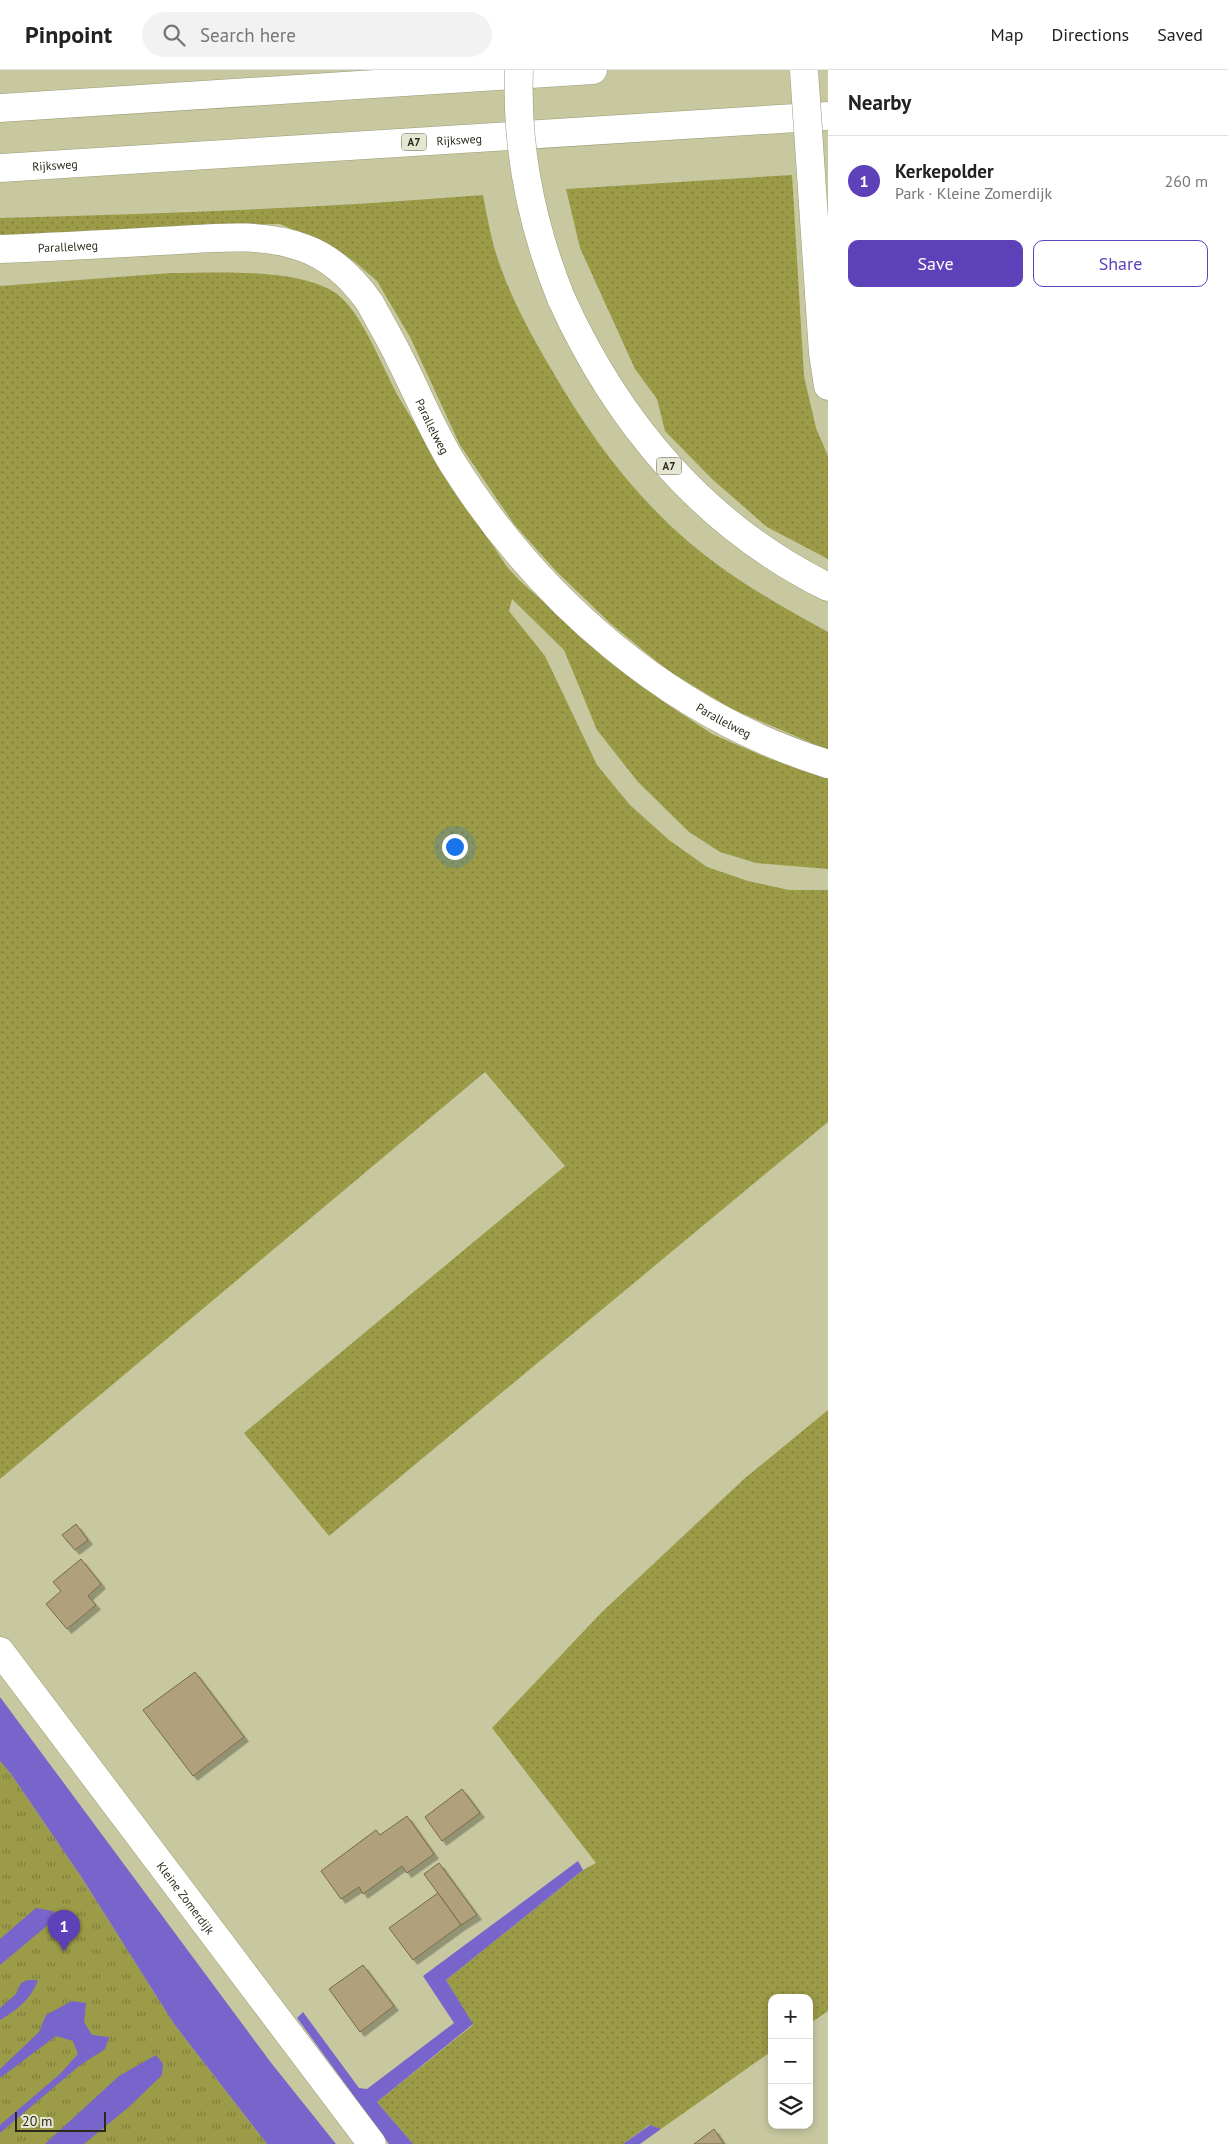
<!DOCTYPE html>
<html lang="en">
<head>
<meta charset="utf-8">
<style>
  :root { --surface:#fff; --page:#f2f2f2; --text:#222; --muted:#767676; --line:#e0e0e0; --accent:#5d41b9 }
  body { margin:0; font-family:"PT Sans",sans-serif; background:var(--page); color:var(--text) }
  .controls { position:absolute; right:15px; bottom:15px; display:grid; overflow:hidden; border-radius:10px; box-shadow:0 2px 8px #0003 }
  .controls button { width:45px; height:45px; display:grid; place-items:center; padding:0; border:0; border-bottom:1px solid var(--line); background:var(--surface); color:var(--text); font:25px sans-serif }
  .scale { position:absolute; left:15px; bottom:12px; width:91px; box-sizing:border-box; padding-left:5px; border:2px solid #2b2b1b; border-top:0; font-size:14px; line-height:18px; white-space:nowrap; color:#2b2b1b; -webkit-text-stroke:4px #e6e7d3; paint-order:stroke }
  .you { position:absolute; left:454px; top:776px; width:18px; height:18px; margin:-12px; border:4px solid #fff; border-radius:50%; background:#1a73e8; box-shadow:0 0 0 8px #1a73e833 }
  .badge { display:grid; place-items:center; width:32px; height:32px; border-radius:50%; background:var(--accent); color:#fff; font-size:16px; font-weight:700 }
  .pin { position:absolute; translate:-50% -41px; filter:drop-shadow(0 1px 2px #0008) }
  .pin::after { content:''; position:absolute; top:26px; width:18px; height:15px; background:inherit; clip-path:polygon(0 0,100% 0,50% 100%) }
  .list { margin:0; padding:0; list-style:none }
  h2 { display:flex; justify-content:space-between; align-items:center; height:65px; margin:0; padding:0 20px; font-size:21px }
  h2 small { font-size:16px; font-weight:400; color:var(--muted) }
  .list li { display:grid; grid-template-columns:32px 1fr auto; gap:15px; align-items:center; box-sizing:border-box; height:90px; padding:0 20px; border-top:1px solid var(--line) }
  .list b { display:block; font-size:19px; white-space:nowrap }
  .list p { margin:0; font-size:16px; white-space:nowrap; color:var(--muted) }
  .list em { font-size:16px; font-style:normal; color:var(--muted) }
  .actions { display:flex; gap:10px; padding:15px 20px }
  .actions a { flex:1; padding:11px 0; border:1px solid var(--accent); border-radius:10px; text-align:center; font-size:18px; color:var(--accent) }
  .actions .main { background:var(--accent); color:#fff }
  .icon { flex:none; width:28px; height:28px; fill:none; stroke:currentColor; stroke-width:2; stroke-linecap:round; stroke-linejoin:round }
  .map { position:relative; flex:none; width:828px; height:2074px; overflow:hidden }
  header { display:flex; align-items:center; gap:30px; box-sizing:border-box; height:70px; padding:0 25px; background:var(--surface); border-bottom:1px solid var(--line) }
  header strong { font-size:24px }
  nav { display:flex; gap:28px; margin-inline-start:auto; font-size:18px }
  .search { width:350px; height:45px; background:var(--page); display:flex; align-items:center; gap:12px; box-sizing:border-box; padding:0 18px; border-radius:28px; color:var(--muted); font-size:19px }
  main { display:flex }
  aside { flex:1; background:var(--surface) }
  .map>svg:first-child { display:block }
  .grass { fill:url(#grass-dots) }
  .park { fill:url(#park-tufts) }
  .water { fill:#7765cc }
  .building { fill:#b0a17c; stroke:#766844; filter:url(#shadow) }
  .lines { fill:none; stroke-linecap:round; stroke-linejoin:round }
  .minor-casing { stroke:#9b9b75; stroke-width:29 }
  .highway-casing { stroke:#9b9b75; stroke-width:29 }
  .minor { stroke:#fff; stroke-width:28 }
  .highway { stroke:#fff; stroke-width:28 }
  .highway-bridge-casing { stroke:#9b9b75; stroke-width:29; stroke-linecap:butt }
  .highway-bridge { stroke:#fff; stroke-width:28 }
  .labels { text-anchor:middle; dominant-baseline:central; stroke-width:5; stroke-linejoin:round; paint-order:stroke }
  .shield { fill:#e6e7d3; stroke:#636352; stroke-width:1 }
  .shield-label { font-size:11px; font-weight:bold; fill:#2b2b1b }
  .street-label { font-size:12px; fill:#2b2b1b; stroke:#e6e7d3 }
</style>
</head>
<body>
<header>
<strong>Pinpoint</strong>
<div class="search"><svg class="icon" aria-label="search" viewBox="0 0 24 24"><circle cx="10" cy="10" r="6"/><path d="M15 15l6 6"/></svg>Search here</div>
<nav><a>Map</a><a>Directions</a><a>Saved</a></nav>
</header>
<main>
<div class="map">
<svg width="828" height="2074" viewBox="0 0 828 2074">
  <defs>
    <pattern id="grass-dots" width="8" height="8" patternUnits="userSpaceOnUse" patternTransform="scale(1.25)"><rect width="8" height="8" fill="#9c9b48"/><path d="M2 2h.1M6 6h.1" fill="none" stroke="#7f7f3b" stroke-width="1.8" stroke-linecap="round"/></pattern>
    <pattern id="park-tufts" width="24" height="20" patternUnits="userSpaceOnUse" patternTransform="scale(1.25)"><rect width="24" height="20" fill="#9c9b48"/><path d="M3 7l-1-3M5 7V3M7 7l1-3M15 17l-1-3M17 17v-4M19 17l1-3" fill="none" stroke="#7f7f3b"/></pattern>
    <filter id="shadow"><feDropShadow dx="4.5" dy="4.5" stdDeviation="0" flood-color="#0004"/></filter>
  </defs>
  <rect width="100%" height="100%" fill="#c7c8a0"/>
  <g class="grass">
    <path d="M792 105 804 306 816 358 828 386V489L767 457 712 409 665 361 657 329 635 299 580 178 566 119Z"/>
    <path d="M483 125C486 141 489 157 493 173 505 217 527 258 550 297 588 363 632 424 691 474 733 509 780 536 828 562V680L732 639 667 600 610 553 557 502 514 454 460 375 410 267 377 211 355 192 331 176 280 154 233 155 0 167V148C161 144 322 138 483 125Z"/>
    <path d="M171 203C218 203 289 198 331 220 361 236 383 301 401 331 434 387 471 442 507 497L519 510 608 590 661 630 712 664 770 689 828 705V799L756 793 720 782 689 762 638 712 597 660 564 580 512 529 509 541 545 586 597 695 630 735 669 770 707 797 748 811 789 820H828V1052L329 1466 244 1363 565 1096 485 1002 0 1409V216Z"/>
    <path d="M828 1340V1941L809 1954V1928H772V1981L661 2059 649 2055 623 2074H413L377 2032 473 1955 446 1910 583 1800 596 1793 492 1658 601 1543 744 1409Z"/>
  </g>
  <path class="park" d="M0 1691 11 1704 82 1808 174 1954 267 2074H0Z"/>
  <g class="water">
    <path d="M0 1627 272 1994 336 2074H267L174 1954 82 1808 11 1704 0 1691Z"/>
    <path d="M578 1791 583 1800 446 1910 473 1954 377 2032 413 2074H389L297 1948 303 1942 359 2018 367 2019 454 1953 423 1906Z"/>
    <path d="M36 1838 53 1841 55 1849 0 1895V1869Z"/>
    <path d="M28 1910H38C32 1928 16 1941 0 1950V1938L16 1924 21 1913Z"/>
    <path d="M72 1931 86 1933 84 1952 92 1965 109 1967 105 1979 79 1996 0 2063V2055L60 2004 78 1984 73 1971 56 1966 0 2008V1999L39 1962 46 1945Z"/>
    <path d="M156 1985 163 1994 162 2005 130 2036 84 2074H45L119 2006Z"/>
    <path d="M650 2055 661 2059 640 2074H623Z"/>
  </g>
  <g class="building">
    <path d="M76 1454 88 1470 75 1480 62 1465Z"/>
    <path d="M81 1489 101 1514 88 1526 96 1535 67 1559 46 1534 61 1521 53 1512Z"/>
    <path d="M195 1602 244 1667 193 1706 143 1640Z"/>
    <path d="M462 1719 480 1743 442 1771 425 1747Z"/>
    <path d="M407 1746 434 1784 407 1803 402 1796 363 1824 359 1817 341 1829 321 1801 376 1760 380 1765Z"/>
    <path d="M439 1793 477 1845 461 1855 424 1804Z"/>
    <path d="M438 1823 461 1855 413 1890 389 1858Z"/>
    <path d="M363 1895 394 1936 360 1962 329 1919Z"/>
    <path d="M714 2059 724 2074H694Z"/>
  </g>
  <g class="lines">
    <g class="minor-casing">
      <g id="minor">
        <path id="s1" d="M0 179C53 177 107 174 160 171 207 169 259 161 304 178 332 188 353 209 370 233 380 252 391 270 400 289 418 324 432 360 453 394 539 531 672 646 828 694"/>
        <path id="s2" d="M0 1581 372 2074"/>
      </g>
    </g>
    <g class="highway-casing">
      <g id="highway">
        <path d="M0 38 593 0"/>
        <path id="s3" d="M0 98 828 46"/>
        <path d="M819 223 823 283 828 316"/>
        <path d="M561 228C617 352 704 456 828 517"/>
      </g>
    </g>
    <use href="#minor" class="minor"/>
    <use href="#highway" class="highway"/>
    <g class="highway-bridge-casing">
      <g id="highway-bridge">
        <path d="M519 0C516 78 532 156 561 228"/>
        <path d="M804 0 819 223"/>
      </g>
    </g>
    <use href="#highway-bridge" class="highway-bridge"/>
  </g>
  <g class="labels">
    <g class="shield">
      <rect x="401.5" y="63.5" width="25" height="17" rx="4"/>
      <rect x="656.5" y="387.5" width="25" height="17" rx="4"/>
    </g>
    <g class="shield-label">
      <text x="414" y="72">A7</text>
      <text x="669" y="396">A7</text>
    </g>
    <g class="street-label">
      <text stroke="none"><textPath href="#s3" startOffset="460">Rijksweg</textPath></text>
      <text stroke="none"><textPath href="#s3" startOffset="55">Rijksweg</textPath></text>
      <text stroke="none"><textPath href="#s1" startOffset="68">Parallelweg</textPath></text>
      <text stroke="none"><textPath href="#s1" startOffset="531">Parallelweg</textPath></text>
      <text stroke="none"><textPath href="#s1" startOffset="951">Parallelweg</textPath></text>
      <text stroke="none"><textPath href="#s2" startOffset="309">Kleine Zomerdijk</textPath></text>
    </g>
  </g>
</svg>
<div class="controls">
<button>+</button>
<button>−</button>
<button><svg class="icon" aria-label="layers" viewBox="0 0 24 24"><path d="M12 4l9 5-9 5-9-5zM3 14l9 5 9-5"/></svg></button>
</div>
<div class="scale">20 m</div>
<div class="you"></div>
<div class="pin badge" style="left:64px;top:1881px">1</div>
</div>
<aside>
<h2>Nearby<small></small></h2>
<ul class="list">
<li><span class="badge">1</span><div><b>Kerkepolder</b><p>Park · Kleine Zomerdijk</p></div><em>260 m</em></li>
</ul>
<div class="actions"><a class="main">Save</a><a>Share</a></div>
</aside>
</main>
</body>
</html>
